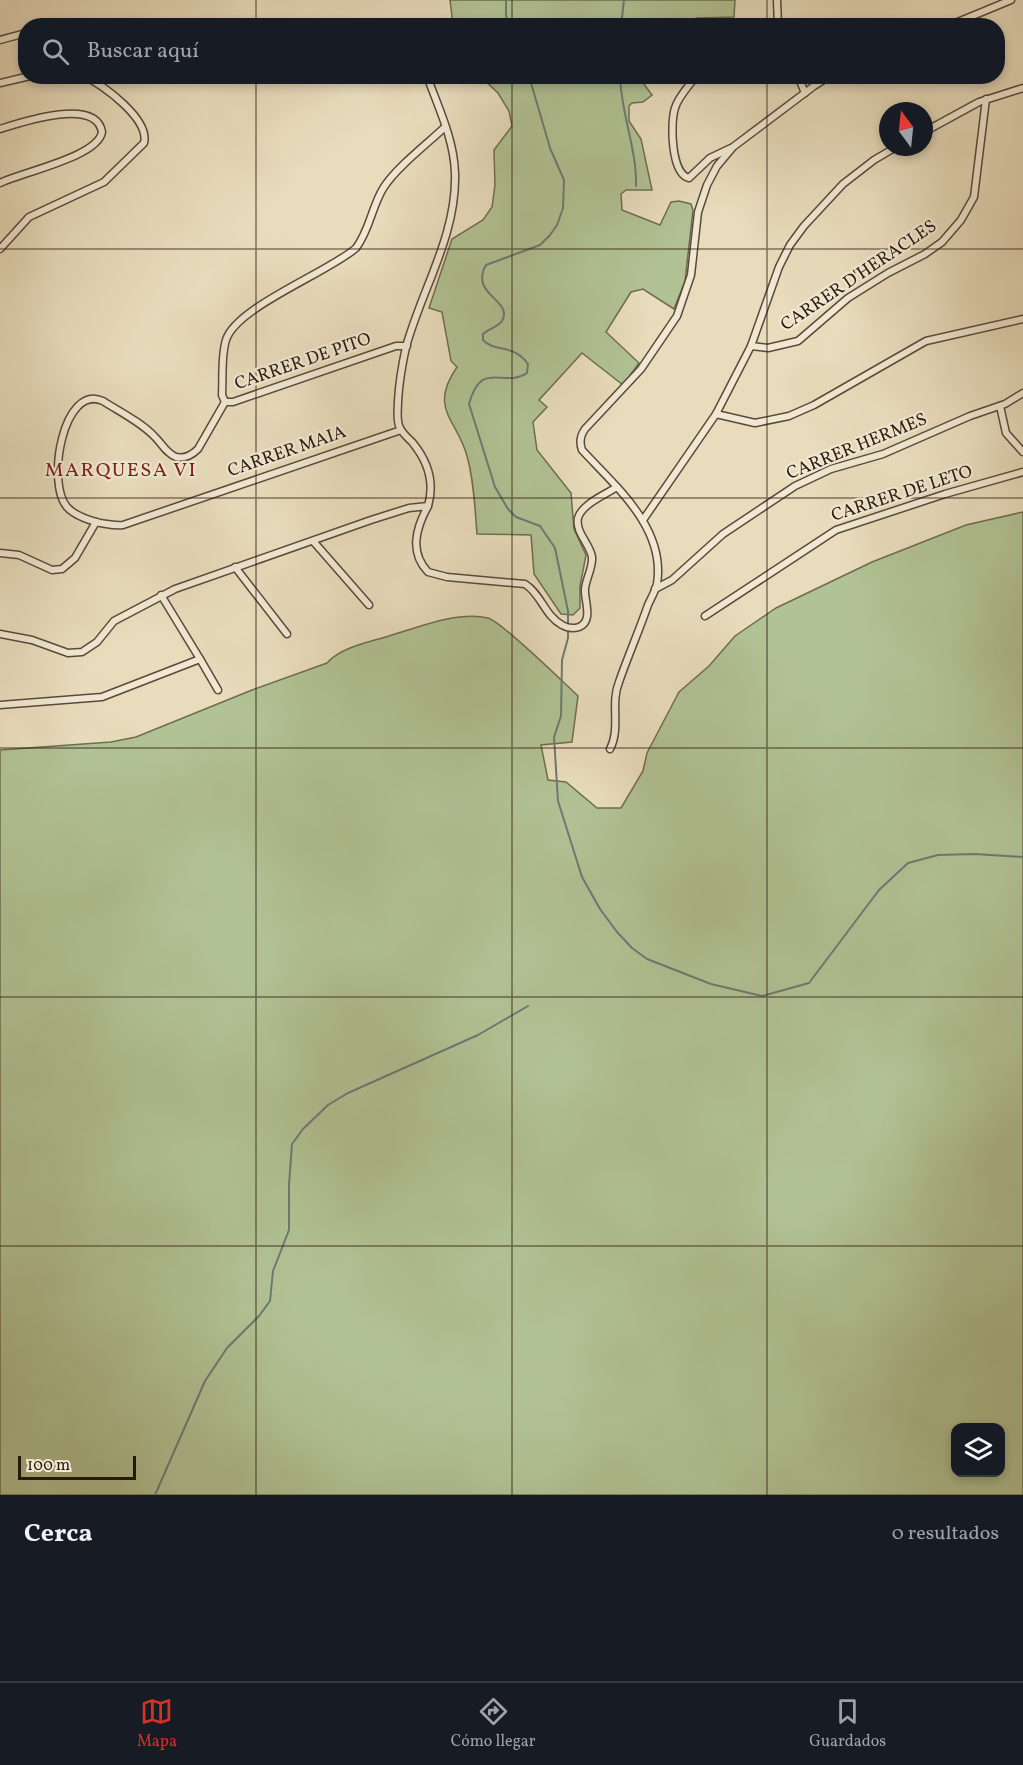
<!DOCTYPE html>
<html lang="es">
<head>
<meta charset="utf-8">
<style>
  :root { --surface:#171b24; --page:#242831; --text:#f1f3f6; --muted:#9ea1a6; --line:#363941; --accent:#d93025 }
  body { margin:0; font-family:Vollkorn,serif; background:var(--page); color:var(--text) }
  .controls { position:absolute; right:18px; bottom:18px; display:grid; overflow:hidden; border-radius:12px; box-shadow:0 3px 9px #0003 }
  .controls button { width:54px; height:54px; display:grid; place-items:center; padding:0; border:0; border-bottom:2px solid var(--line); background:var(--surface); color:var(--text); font:30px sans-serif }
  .compass { position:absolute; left:879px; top:102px; width:54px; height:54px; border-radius:50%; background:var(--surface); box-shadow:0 3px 9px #0003; rotate:345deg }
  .scale { position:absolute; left:18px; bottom:15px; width:118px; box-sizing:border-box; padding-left:6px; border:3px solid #2a180c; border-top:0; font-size:16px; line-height:21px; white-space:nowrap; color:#2a180c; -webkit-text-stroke:4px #f0e8d3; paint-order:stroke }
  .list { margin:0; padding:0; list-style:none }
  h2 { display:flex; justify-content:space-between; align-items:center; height:78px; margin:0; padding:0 24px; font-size:26px }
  h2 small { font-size:20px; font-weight:400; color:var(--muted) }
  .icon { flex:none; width:33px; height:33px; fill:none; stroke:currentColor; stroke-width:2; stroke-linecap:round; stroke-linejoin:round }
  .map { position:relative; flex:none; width:1023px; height:1495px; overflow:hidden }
  .search { position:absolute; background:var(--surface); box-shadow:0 3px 9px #0003; left:18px; right:18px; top:18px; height:66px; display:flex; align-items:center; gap:15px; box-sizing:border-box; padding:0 21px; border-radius:24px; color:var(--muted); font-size:22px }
  .sheet { height:186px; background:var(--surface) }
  nav { display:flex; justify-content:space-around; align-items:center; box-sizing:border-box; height:84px; border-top:2px solid var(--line); background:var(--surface); font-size:16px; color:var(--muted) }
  nav a { display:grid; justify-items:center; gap:3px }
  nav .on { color:var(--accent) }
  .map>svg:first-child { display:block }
  .green { fill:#b1c294; stroke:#6e6d50; stroke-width:1.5; fill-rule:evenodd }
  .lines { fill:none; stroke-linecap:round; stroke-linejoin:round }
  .stream { stroke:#6c7973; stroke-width:2 }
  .minor-casing { stroke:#5a4938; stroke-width:9 }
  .minor { stroke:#f0e8d3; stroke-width:6 }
  .grid { fill:none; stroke:#2a180c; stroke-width:1.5; stroke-opacity:0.55 }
  .labels { text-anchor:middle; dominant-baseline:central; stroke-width:4.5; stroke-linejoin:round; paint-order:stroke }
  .street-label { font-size:18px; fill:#2a180c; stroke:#f0e8d3 }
  .neighbourhood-label { font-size:20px; letter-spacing:1.5px; fill:#7a1f14; stroke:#f0e8d3 }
</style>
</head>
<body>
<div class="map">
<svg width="1023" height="1495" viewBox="0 0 1023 1495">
  <rect width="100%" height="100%" fill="#e8dcbc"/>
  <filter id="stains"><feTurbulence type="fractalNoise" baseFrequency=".00333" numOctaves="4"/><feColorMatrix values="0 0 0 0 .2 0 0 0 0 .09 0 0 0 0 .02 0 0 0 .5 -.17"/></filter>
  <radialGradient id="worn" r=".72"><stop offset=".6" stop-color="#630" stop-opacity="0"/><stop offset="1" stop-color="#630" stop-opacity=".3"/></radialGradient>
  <g class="green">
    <path d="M450 0H735L734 17 697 18 679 26 453 25Z"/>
    <path d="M481 77H639L652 95 643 102 632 103 629 106V121L641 139 652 190H626L621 194 622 210 660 225 671 202 679 201 691 204 693 210 685 281 674 309 643 289 631 292 606 332 639 363 623 385 582 353 539 400 547 407 533 422 537 450 571 493 574 529 586 555 580 586V608L573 615 561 614 534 574 531 535 477 534C475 509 474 481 467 456 457 419 428 409 457 367L451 361 442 312 429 308 452 239 483 220 492 207 495 185 494 150 512 126 509 111 498 93Z"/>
    <path d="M1023 512V1495H0V750L111 742 136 737 252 690 327 663C341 647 370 642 389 636 419 627 457 611 488 618 501 621 564 683 578 696L572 742 541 745 548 780 566 782 597 808H621L643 771 647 753 679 692 709 666 735 636 776 608 872 562 966 525ZM956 1428H1000V1472H956Z"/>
  </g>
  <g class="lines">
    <g class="stream">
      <path d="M506 0V16L510 26"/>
      <path d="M621 26 624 0"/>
      <path d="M529 76 550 148 564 180 563 208 557 225 550 235 540 245 486 265C469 295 514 300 502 321 498 327 488 329 483 334V340C495 353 513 343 528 364L527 373C503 389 482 358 469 404L495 487 508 509 516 517 540 526 555 548 568 611V638L562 660 561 716 554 737 558 801 582 877 600 909 617 932 632 948 647 959 711 984 762 996 809 983 879 890 908 863 938 855 975 854 1023 857"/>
      <path d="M620 76C621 114 637 149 636 186"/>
      <path d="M155 1495 205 1381 227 1348 259 1316 270 1301 273 1271 289 1230V1185L292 1144 303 1129 328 1105 348 1093 478 1035 528 1006"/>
    </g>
    <g class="minor-casing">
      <g id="minor">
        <path d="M777 0 778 26"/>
        <path d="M948 26 1011 0"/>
        <path d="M0 40 26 33"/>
        <path d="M427 76C438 107 454 139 455 173 457 235 422 289 406 347 402 365 399 384 398 401 398 410 396 421 400 428 403 434 408 438 412 442 427 460 435 482 428 506"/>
        <path d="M696 76C689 86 678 97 675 108 670 123 671 174 689 178L710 158 731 148"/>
        <path d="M798 76 805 93"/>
        <path d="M0 83 30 76"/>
        <path d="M0 129C22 122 96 97 102 132 98 157 22 172 0 183"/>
        <path d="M924 132 979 102 1023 88"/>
        <path d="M0 249 29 217 104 182 144 143C150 119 103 85 84 76"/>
        <path d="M751 346 768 348 798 341 848 298 888 273 925 254 942 242 961 220 974 197 986 99"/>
        <path d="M225 402 198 449C192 455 185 459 176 457 167 454 162 444 155 437 141 422 120 412 103 401 63 383 46 483 67 507 75 516 88 520 100 523 107 524 115 526 123 525L401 430"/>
        <path d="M225 402 222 395C223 377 221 356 226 340 236 307 329 272 356 248 370 230 372 205 384 187 397 167 427 144 445 127"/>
        <path d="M225 402H233L396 346H407"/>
        <path d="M1000 406 1006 433 1023 452"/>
        <path d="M716 414 755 423 789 416 814 405 926 341 1023 319"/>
        <path d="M643 520 716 414 751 346 779 267 790 245 804 226 843 184 874 160 896 147"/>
        <path d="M313 541 369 605"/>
        <path d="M0 553 19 555 52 570 62 569 75 558 96 522"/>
        <path d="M235 567 287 634"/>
        <path d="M655 589 672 580 723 534 795 486 831 469 883 454 970 416 1005 404 1023 393"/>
        <path d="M705 616 836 530 945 494 1023 472"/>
        <path d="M0 634 32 640 68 653 82 652 97 642 114 621 175 589 371 520 409 508 428 506C416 528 409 552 428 572L447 577 525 584C541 594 545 616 562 625 567 628 573 629 579 627 594 621 584 600 585 589 586 578 593 568 592 557 590 544 575 532 578 518 582 504 606 494 617 487"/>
        <path d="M200 659 218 690"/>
        <path d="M0 705 102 697 200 659 161 595"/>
        <path d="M610 749C621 728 610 704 619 682 628 656 639 631 648 605 651 598 655 592 657 584 666 528 616 487 582 450 579 442 580 436 585 429L641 369 677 316 691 275 698 212 707 185 717 166 733 147 814 86 830 76"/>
      </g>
    </g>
    <use href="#minor" class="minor"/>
  </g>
  <path class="grid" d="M256 0V26M512 0V26M767 0V26M256 76V1495M512 76V1495M767 76V1495M0 249H1023M0 498H1023M0 748H1023M0 997H1023M0 1246H1023"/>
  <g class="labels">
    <g class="street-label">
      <text transform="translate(859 276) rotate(-34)">CARRER D'HERACLES</text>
      <text transform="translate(303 362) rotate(-19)">CARRER DE PITO</text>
      <text transform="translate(857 447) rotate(-22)">CARRER HERMES</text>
      <text transform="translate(287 452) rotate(-19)">CARRER MAIA</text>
      <text transform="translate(902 494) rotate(-18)">CARRER DE LETO</text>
    </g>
    <g class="neighbourhood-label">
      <text x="121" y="471">MARQUESA VI</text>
    </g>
  </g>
  <rect width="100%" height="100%" filter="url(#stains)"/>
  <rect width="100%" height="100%" fill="url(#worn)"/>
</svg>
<div class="controls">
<button><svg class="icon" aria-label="layers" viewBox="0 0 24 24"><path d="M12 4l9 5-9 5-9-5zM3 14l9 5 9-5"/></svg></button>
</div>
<svg class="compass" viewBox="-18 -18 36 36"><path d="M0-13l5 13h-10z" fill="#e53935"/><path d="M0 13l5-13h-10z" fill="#9ea1a6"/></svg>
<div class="scale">100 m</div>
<div class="search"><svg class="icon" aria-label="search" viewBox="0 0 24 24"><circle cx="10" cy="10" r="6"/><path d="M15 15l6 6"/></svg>Buscar aquí</div>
</div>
<section class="sheet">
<h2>Cerca<small>0 resultados</small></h2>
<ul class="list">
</ul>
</section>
<nav>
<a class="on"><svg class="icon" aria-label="map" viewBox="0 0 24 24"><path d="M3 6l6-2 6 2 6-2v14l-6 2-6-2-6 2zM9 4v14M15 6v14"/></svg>Mapa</a>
<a><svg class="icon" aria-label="directions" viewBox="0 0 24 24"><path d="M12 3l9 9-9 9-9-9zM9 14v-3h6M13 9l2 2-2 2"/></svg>Cómo llegar</a>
<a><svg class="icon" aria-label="saved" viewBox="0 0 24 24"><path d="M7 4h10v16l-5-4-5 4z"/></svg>Guardados</a>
</nav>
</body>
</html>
